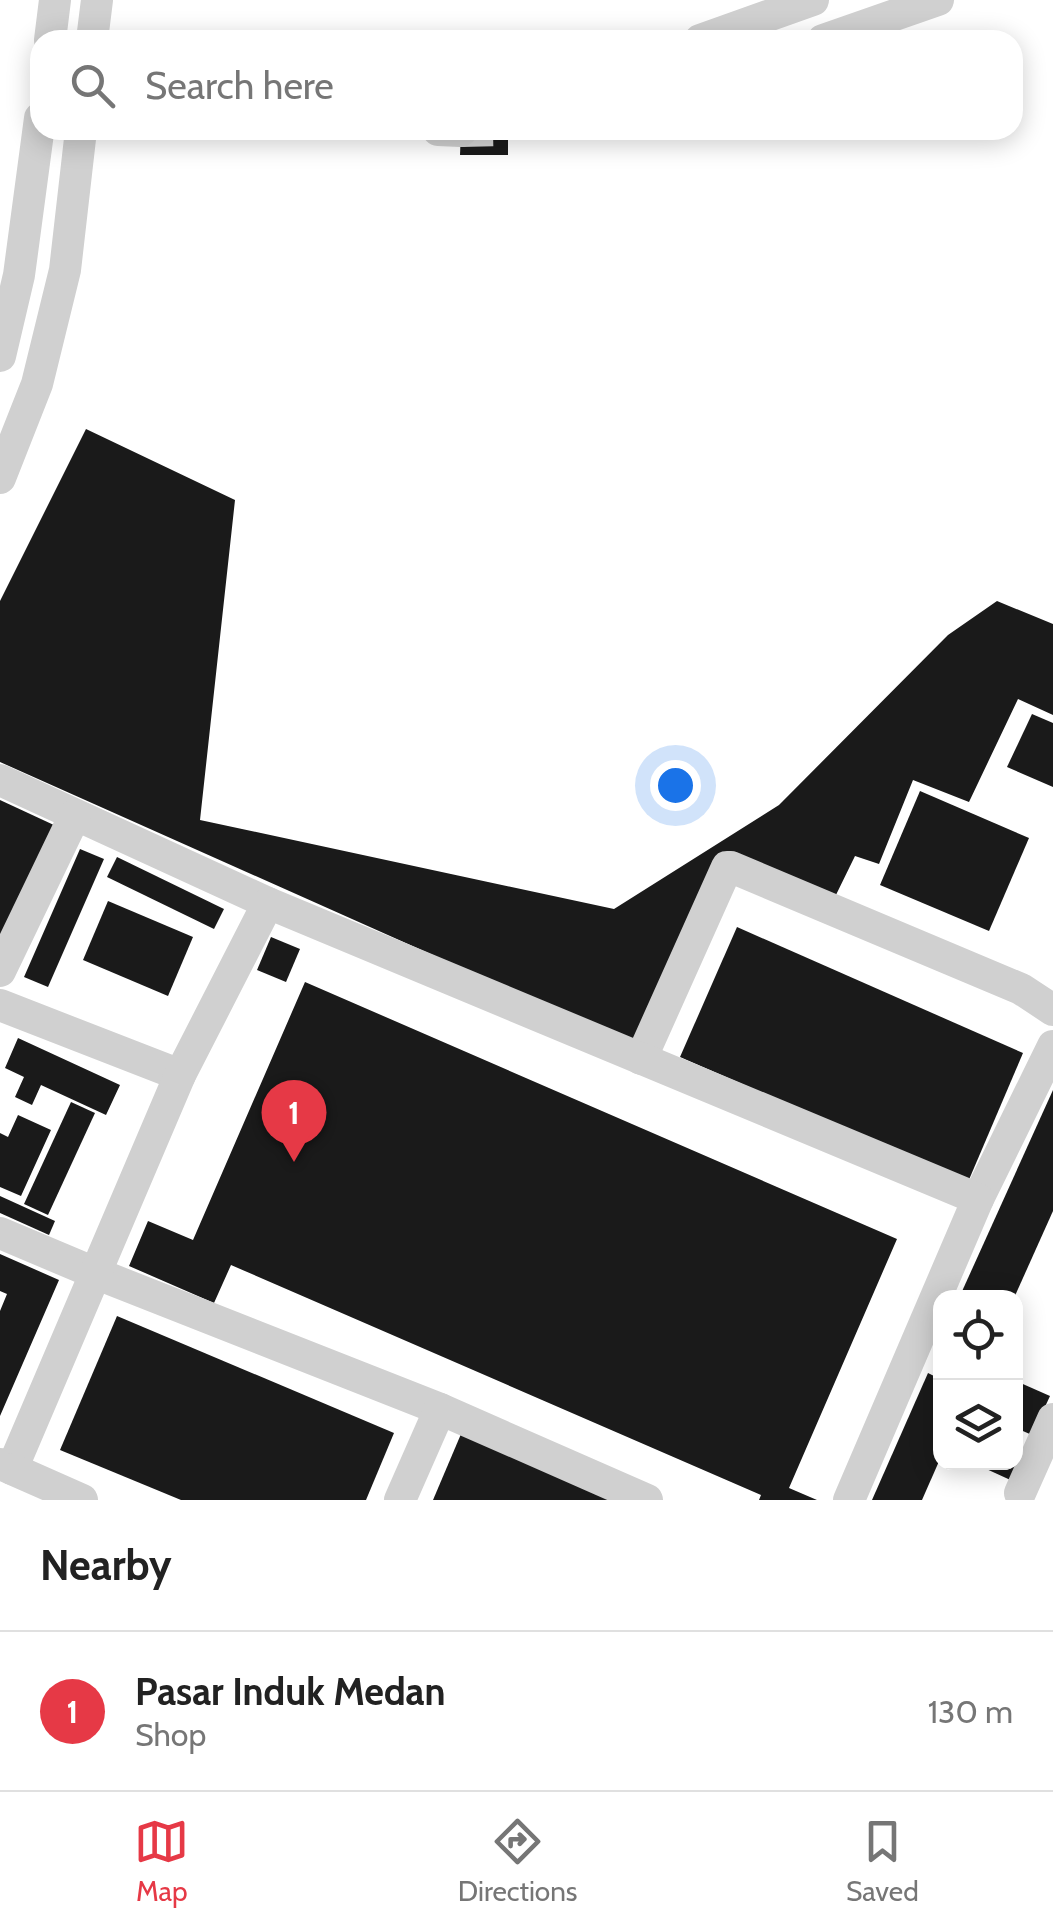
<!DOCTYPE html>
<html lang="en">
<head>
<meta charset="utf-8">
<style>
  :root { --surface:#fff; --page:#f6f6f6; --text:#222; --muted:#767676; --line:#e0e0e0; --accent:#e63946 }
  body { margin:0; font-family:Cabin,sans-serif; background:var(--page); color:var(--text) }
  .controls { position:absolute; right:30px; bottom:30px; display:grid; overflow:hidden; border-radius:20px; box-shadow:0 5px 25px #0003 }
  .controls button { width:90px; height:90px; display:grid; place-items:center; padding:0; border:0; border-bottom:2px solid var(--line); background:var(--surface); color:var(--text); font:50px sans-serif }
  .you { position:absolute; left:675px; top:785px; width:35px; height:35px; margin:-25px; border:8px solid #fff; border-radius:50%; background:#1a73e8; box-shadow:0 0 0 15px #1a73e833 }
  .badge { display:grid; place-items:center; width:65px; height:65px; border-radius:50%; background:var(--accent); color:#fff; font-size:32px; font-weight:700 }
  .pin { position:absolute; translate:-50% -82px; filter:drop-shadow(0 2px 5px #0008) }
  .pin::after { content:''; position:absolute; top:52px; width:35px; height:30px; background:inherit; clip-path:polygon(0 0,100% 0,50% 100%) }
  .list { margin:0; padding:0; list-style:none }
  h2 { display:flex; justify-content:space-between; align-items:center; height:130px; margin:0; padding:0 40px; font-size:42px }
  h2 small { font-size:32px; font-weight:400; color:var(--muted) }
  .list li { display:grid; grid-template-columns:65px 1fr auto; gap:30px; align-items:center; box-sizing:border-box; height:160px; padding:0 40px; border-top:2px solid var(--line) }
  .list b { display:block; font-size:38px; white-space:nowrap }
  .list p { margin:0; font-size:32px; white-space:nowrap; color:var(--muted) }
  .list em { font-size:32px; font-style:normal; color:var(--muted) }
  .icon { flex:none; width:55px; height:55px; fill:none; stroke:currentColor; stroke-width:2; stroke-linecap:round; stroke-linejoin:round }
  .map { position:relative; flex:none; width:1053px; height:1500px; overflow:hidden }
  .search { position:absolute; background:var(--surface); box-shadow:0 5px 25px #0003; left:30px; right:30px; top:30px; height:110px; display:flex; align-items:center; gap:25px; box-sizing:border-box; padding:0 35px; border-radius:30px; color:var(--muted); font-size:38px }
  .sheet { height:290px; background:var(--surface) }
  nav { display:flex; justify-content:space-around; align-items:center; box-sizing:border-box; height:140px; border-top:2px solid var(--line); background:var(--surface); font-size:28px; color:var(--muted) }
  nav a { display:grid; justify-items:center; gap:5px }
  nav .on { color:var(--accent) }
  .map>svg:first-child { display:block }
  .building { fill:#1a1a1a }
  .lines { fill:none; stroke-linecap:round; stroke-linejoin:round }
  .minor-tunnel { stroke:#d6d6d6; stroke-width:32; stroke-dasharray:32 16; stroke-linecap:butt }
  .minor { stroke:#d0d0d0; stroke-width:32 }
</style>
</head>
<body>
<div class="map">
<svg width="1053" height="1500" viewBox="0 0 1053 1500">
  <rect width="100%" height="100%" fill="#fff"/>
  <g class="building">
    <path d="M461 130H508V155H460Z"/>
    <path d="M86 429 235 500 200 820 614 909 779 805 948 635 997 601 1053 624V715L1018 699 969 802 913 780 879 864 855 856 833 901 726 858 641 1048 0 762V601Z"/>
    <path d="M1032 714 1053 723V787L1007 767Z"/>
    <path d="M920 791 1029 838 989 931 880 885Z"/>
    <path d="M0 800 56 826 0 948Z"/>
    <path d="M80 849 104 859 48 987 24 977Z"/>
    <path d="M117 857 224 909 214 929 107 877Z"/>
    <path d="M108 901 193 937 168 996 83 960Z"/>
    <path d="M737 927 1023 1053 968 1182 680 1057Z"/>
    <path d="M271 937 300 949 286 982 257 970Z"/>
    <path d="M305 982 897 1239 789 1488 817 1500H759L761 1495 231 1265 214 1303 129 1266 148 1221 193 1240Z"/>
    <path d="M18 1038 120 1085 106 1115 41 1085 32 1105 15 1097 24 1077 5 1068Z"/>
    <path d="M1053 1090V1211L1014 1298H959Z"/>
    <path d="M71 1102 95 1113 48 1215 24 1204Z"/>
    <path d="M18 1115 51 1130 21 1196 0 1187V1133L8 1137Z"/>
    <path d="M0 1196 55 1221 49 1235 0 1213Z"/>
    <path d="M0 1254 59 1280 0 1416V1311L7 1294 0 1291Z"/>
    <path d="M117 1316 394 1433 366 1500H181L60 1450Z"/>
    <path d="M928 1373 940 1379V1459L922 1500H872Z"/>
    <path d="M1016 1381 1050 1396 1032 1435 1016 1428Z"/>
    <path d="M461 1434 614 1500H433Z"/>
    <path d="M1016 1454 1027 1459 1017 1483 971 1462H1016Z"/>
  </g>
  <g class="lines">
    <path class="minor-tunnel" d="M461 131 508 130"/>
    <g class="minor">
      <path d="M50 40 55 0"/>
      <path d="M92 40 97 0"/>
      <path d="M700 40 813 0"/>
      <path d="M823 40 938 0"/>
      <path d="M438 130 461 131"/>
      <path d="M0 356 19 275 40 118"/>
      <path d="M0 478 37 384 65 270 81 130"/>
      <path d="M0 780 268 903"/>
      <path d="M0 971 75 815"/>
      <path d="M0 1005 180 1075"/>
      <path d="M641 1059 727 867H731L1021 989 1053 1010"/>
      <path d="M978 1199 1053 1046"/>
      <path d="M0 1233 95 1273 440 1409 647 1500"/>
      <path d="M0 1464 12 1469 180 1075 268 903 978 1199 849 1500"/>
      <path d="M12 1469 82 1500"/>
      <path d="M1020 1493 1053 1419"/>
      <path d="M400 1500 440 1409"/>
    </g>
  </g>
</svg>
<div class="controls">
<button><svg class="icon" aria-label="locate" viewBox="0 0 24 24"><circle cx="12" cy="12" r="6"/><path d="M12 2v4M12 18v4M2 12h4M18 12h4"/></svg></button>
<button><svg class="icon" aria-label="layers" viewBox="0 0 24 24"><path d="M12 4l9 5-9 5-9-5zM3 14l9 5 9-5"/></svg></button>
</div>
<div class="you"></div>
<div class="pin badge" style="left:294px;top:1162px">1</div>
<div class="search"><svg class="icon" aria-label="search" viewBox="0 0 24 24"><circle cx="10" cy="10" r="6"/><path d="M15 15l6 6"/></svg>Search here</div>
</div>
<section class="sheet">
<h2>Nearby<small></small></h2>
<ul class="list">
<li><span class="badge">1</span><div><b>Pasar Induk Medan</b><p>Shop</p></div><em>130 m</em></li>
</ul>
</section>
<nav>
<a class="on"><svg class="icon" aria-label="map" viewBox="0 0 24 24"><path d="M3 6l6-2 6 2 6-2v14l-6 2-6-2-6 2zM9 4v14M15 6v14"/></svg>Map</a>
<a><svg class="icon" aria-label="directions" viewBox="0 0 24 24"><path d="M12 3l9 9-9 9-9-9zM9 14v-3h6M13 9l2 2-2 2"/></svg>Directions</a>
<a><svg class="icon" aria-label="saved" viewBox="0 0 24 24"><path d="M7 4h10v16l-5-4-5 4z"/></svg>Saved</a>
</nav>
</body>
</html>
